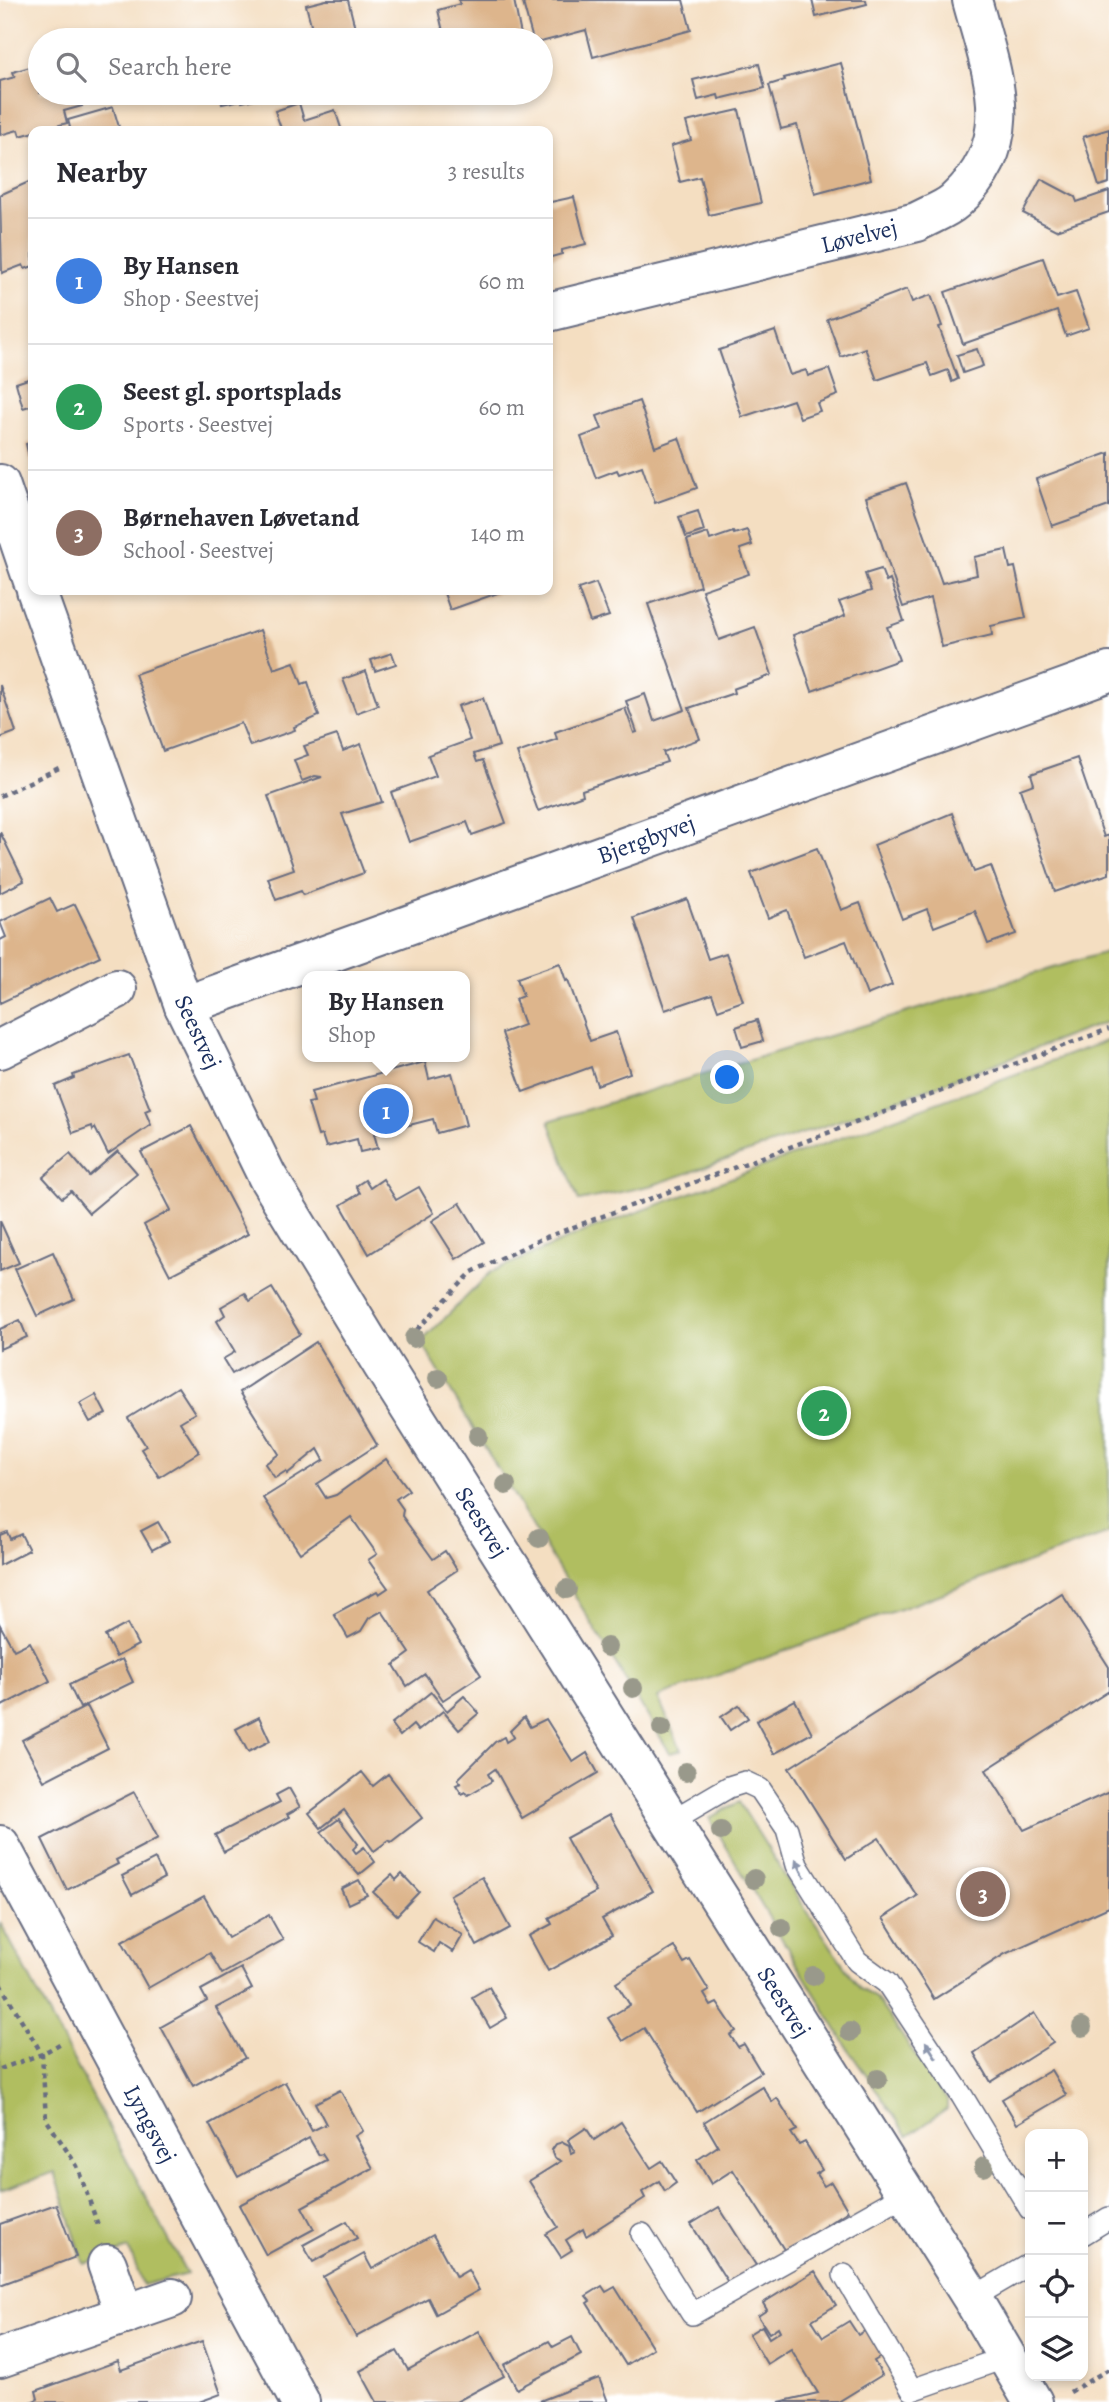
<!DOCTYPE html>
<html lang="en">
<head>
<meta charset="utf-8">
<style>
  :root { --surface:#fff; --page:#f2f2f3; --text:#2b2b33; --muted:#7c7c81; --line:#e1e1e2; --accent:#db2777 }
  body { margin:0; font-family:Alegreya,serif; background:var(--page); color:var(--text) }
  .controls { position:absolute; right:21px; bottom:21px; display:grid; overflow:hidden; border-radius:14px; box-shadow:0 4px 10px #0003 }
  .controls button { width:63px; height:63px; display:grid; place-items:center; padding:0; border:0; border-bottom:2px solid var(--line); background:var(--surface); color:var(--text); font:35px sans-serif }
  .you { position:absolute; left:728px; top:1078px; width:24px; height:24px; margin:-18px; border:5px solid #fff; border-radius:50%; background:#1a73e8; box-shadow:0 0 0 10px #1a73e833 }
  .badge { display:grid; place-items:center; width:46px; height:46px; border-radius:50%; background:var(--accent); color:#fff; font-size:23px; font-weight:700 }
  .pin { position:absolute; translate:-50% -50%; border:4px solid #fff; box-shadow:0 2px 7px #0006 }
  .popup { position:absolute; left:302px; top:971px; width:168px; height:91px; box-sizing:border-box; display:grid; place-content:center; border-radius:14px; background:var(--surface); filter:drop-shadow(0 2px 5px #0005); font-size:23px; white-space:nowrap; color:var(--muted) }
  .popup b { font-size:26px; color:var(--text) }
  .popup::after { content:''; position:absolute; left:50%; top:100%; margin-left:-14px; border:14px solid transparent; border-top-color:var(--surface) }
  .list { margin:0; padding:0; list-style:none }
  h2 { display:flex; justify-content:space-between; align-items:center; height:91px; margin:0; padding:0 28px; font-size:30px }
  h2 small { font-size:23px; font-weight:400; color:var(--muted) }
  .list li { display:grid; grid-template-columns:46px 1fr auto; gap:21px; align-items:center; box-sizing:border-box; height:126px; padding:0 28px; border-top:2px solid var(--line) }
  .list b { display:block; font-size:26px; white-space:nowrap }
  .list p { margin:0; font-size:23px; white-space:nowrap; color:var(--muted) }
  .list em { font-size:23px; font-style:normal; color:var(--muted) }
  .icon { flex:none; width:38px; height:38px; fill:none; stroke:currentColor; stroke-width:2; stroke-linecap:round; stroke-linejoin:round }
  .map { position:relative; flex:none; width:1109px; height:2402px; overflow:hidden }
  .search { position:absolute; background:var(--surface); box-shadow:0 4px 10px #0003; left:28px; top:28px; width:525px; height:77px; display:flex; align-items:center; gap:18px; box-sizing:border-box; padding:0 24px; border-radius:38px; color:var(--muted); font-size:26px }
  .panel { position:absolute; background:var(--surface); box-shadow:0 4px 10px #0003; left:28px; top:126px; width:525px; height:469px; border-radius:14px }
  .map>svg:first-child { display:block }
  .green { fill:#b0be60; stroke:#66765f; stroke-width:2 }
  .building { fill:#ddb58c }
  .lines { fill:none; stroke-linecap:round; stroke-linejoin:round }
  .lane-casing { stroke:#676c81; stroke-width:24 }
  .street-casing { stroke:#676c81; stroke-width:42 }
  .path { stroke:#676c81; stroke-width:4.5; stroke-dasharray:5 5; stroke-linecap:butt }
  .lane { stroke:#fff; stroke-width:21 }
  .street { stroke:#fff; stroke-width:38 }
  .tree { fill:#99998b }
  .oneway { fill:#8d97ae }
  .labels { text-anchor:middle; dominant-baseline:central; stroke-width:5; stroke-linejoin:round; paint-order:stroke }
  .street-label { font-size:24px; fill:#1b2f5e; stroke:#fff }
</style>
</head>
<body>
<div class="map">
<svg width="1109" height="2402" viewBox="0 0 1109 2402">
  <rect width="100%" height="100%" fill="#fff"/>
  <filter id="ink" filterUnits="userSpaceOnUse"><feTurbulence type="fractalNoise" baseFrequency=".0143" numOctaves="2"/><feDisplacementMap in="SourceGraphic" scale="14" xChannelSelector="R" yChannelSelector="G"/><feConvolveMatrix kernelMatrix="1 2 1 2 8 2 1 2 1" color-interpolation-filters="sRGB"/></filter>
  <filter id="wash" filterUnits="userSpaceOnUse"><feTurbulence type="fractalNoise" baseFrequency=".00686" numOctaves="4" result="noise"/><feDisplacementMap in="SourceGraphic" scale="28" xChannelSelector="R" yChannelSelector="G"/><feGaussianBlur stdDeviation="1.57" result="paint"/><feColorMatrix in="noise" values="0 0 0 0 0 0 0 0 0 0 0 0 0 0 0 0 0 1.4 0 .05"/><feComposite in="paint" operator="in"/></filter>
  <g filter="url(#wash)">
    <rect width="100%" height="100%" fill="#f4dec1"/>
    <g class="green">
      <path d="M1109 951V1021L879 1107 653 1185 579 1201 549 1121Z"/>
      <path d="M1109 1040V1533L658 1697 681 1750 670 1753 421 1342 491 1272 586 1231Z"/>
      <path d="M739 1802 803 1905 860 1989 875 1997 947 2100V2109L908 2136 850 2052 709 1818Z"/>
      <path d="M0 1922 187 2274 143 2285 129 2249 84 2264 55 2172 0 2190Z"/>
    </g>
    <g id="blocks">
      <g class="building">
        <path d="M326 0H348L358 40H283L313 32 306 5Z"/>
        <path d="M459 0H514L522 40H445L438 10 460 4Z"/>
        <path d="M534 0H683L691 30 593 57 586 30 541 42 533 40 523 3Z"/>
        <path d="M812 0H866L867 4 816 17Z"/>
        <path d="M841 63 871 179 815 194 797 125 781 129 769 85 785 80 784 78Z"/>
        <path d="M40 64V93H78L82 106 64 111 67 123 20 136 18 130 0 135V81L15 77 13 72Z"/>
        <path d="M759 64 765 88 719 99 718 95 698 100 693 80Z"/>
        <path d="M219 93H276V94L242 102 241 100 222 104Z"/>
        <path d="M299 103 304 120 335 110 342 131H282L275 111Z"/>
        <path d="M113 107 119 127 102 131H71L68 120Z"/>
        <path d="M739 110 761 203 709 215 700 177 680 182 671 146 691 140 686 122Z"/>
        <path d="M1109 129V183L1099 186 1083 137Z"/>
        <path d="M1041 179 1075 197 1077 202 1109 191V212L1056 230 1023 213Z"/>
        <path d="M33 180V266L25 269 23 265 2 273 0 195Z"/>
        <path d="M574 197 586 244 562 250V254L548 258V201L551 202Z"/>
        <path d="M1043 258 1057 298 1076 292 1089 328 1066 336 1057 311 963 344 945 292Z"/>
        <path d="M907 289 912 302 931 295 942 326 939 327 958 379 952 382 948 370 932 376 927 363 877 380 865 348 841 357 827 319Z"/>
        <path d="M775 331 790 375 806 370 808 376 829 369 838 395 817 403 820 411 800 418 793 400 742 417 719 350Z"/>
        <path d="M977 349 983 366 963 373 957 355Z"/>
        <path d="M31 378 33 405 23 408 16 383Z"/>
        <path d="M639 401 655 447 679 438 697 488 655 503 642 466 619 474 617 470 596 478 581 437 602 429 597 416Z"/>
        <path d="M33 442V470H32L26 444Z"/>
        <path d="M1109 453V506L1052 526 1036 479Z"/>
        <path d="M906 483 942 583 977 575 974 557 1006 550 1010 568 1015 567 1026 618 991 626 992 635 942 647 930 598 903 607 866 497Z"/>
        <path d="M698 511 704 531 686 537 679 517Z"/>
        <path d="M747 530 752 545 740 549 749 574 702 590 719 640 755 627 772 675 733 689 734 693 689 708 700 739 663 752 667 762 582 790 583 795 538 811 517 753 557 739 555 732 625 708 634 733 637 732 626 701 645 694 654 721 685 710 648 604 700 586 687 540 708 533 710 540 733 532 734 534Z"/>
        <path d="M881 569 886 582 890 580 904 621 887 627 899 660 812 691 793 635 845 616 839 602 871 591 865 574Z"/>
        <path d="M596 583 609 616 590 622 578 589Z"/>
        <path d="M443 590H506L450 610Z"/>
        <path d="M260 630 274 669 294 662 302 684 308 682 319 716 294 727 295 730 250 746 241 723 163 751 135 674Z"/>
        <path d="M392 653 396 664 375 671 371 660Z"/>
        <path d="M366 671 378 705 356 713 343 679Z"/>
        <path d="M0 685 16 732 0 738Z"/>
        <path d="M483 698 499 746 474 754 477 762 483 760 506 823 472 835 467 822 409 842 391 792 436 776 428 755 470 740 458 706Z"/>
        <path d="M337 735 343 751 361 744 382 802 342 814 364 873 303 895 301 891 276 900 268 878 294 869 268 796 322 777 315 776 302 781 294 760 308 755 304 746Z"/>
        <path d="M1077 758 1104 837 1109 835V874L1055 892 1020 789 1034 784 1031 774Z"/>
        <path d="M952 813 974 872 991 866 1016 934 988 944 975 911 934 927 927 909 902 919 874 845Z"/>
        <path d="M0 832 24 881 0 893Z"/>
        <path d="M817 848 841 910 860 903 892 985 867 995 846 941 804 957 787 910 768 918 751 873Z"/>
        <path d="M50 898 57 912 75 904 100 956 0 1003V940L6 937 0 922Z"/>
        <path d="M687 899 708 959 726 953 743 1001 718 1010 712 994 665 1010 634 918Z"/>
        <path d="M560 963 566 981 568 980 590 1041 616 1032 630 1073 597 1085 591 1067 523 1092 502 1033 524 1025 515 999 523 996 517 978Z"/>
        <path d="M757 1020 763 1041 742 1047 736 1027Z"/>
        <path d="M129 1055 150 1109 145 1111 151 1125 108 1154 95 1128 93 1130 92 1126 73 1133 55 1086 74 1078 73 1075Z"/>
        <path d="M425 1062 429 1079 452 1073 466 1125 437 1133 433 1119 374 1134 378 1148 360 1152 357 1139 326 1147 322 1135 318 1136 308 1103 314 1102 311 1092Z"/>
        <path d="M191 1126 248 1234 170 1275 144 1225 171 1210 141 1152Z"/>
        <path d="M118 1151 137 1173 89 1213 71 1191 62 1198 43 1177 70 1154 89 1176Z"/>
        <path d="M383 1179 396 1200 419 1187 434 1213 369 1254 341 1205 360 1193 356 1186 365 1180 370 1188Z"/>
        <path d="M460 1203 484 1242 456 1259 432 1221Z"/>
        <path d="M0 1221 19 1263 0 1271Z"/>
        <path d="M53 1252 74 1299 37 1316 15 1269Z"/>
        <path d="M272 1288 300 1334 232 1374 223 1359 235 1352 217 1321 225 1315 221 1307 245 1293 250 1301Z"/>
        <path d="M20 1320 27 1337 0 1349V1329Z"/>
        <path d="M316 1342 377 1445 317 1484 326 1498 336 1495 386 1459 409 1490 396 1499 403 1509 402 1516 433 1559 445 1551 457 1570 427 1590 481 1675 443 1700 425 1674 407 1686 394 1665 410 1653 382 1611 369 1618 361 1631 348 1638 334 1614 377 1591 379 1594 388 1588 368 1560 377 1554 351 1517 300 1553 263 1498 324 1460 318 1449 287 1474 286 1471 275 1478 265 1464 279 1454 240 1392Z"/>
        <path d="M178 1387 195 1413 180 1422 199 1452 159 1477 141 1449 146 1446 128 1418Z"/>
        <path d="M96 1395 106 1414 90 1422 80 1404Z"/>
        <path d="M158 1522 169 1541 152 1550 141 1531Z"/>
        <path d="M7 1532 10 1539 21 1534 29 1550 0 1565V1535Z"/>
        <path d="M1062 1594 1109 1667V1691L986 1770 1024 1830 1109 1792V1907L1005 1954 934 1999 883 1918 917 1896 879 1838 846 1859 789 1768Z"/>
        <path d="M127 1624 138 1645 116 1657 105 1636Z"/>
        <path d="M0 1625 14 1650 30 1642 50 1681 0 1707Z"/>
        <path d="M122 1659 133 1682 80 1708 69 1685Z"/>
        <path d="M431 1692 447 1711 464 1696 479 1713 459 1730 443 1711 418 1731 413 1725 400 1736 391 1724Z"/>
        <path d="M795 1700 812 1733 774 1754 756 1721Z"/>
        <path d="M739 1705 748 1718 730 1730 721 1717Z"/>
        <path d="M87 1706 108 1748 44 1781 22 1740Z"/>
        <path d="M259 1717 270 1741 248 1752 236 1729Z"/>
        <path d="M524 1717 530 1727 546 1719 573 1762 587 1753 598 1773 522 1818 495 1769 488 1774 492 1781 468 1795 466 1792 462 1794 456 1785 461 1783 458 1779 495 1742 504 1737 506 1742 514 1737 510 1731Z"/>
        <path d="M362 1772 373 1786 388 1774 422 1818 391 1842 389 1840 374 1851 344 1810 321 1828 309 1813Z"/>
        <path d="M289 1788 300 1807 287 1814 289 1817 224 1852 215 1835 280 1802 276 1795Z"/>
        <path d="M134 1792 158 1838 116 1860 118 1864 67 1890 42 1839Z"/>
        <path d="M610 1814 653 1891 602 1919 612 1936 548 1971 529 1936 552 1924 549 1918 596 1892 566 1838Z"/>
        <path d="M339 1819 358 1844 353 1849 356 1853 364 1847 375 1862 359 1875 321 1832Z"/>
        <path d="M155 1859 164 1878 132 1895 122 1876Z"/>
        <path d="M402 1874 419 1892 397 1915 373 1892 392 1875 396 1880Z"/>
        <path d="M482 1877 510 1928 477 1946 450 1895Z"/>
        <path d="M359 1880 367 1895 348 1904 341 1889Z"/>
        <path d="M204 1896 228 1938 269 1915 283 1940 222 1974 210 1953 148 1988 122 1941Z"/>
        <path d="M433 1917 463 1935 453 1952 439 1943 434 1952 418 1942Z"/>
        <path d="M674 1947 684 1963 690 1960 709 1991 704 1994 711 2006 717 2003 736 2031 730 2035 738 2047 744 2044 761 2072 697 2112 644 2028 623 2041 608 2018 630 2005 616 1983Z"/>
        <path d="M241 1968 252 1989 216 2008 245 2058 193 2086 161 2027 207 2001 201 1990Z"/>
        <path d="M489 1987 507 2018 490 2028 472 1997Z"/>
        <path d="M1034 2013 1053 2043 991 2082 974 2053Z"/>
        <path d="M1051 2070 1066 2095 1017 2124 1002 2099Z"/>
        <path d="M285 2082 312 2131 326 2124 315 2103 340 2090 363 2131 355 2136 373 2168 302 2207 314 2229 266 2255 239 2205 326 2160 322 2154 319 2155 309 2138 238 2177 209 2124Z"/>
        <path d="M762 2086 772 2102 777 2098 797 2130 791 2133 799 2145 805 2142 822 2170 816 2174 824 2186 831 2182 848 2211 785 2251 733 2170 711 2184 697 2160 718 2146 704 2122Z"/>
        <path d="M621 2122 651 2168 662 2161 676 2183 665 2191 659 2181 642 2192 645 2198 586 2236 583 2229 566 2240 572 2250 561 2257 546 2234 558 2227 529 2181 561 2161 555 2158 552 2150 556 2144 563 2142 569 2145 571 2154 575 2152 568 2140 586 2128 594 2140Z"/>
        <path d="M56 2204 76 2257 0 2285V2224Z"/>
        <path d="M719 2207 757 2267 729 2284 691 2224Z"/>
        <path d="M347 2221 357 2238 313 2262 303 2245Z"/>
        <path d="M433 2235 456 2277 468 2270 479 2290 436 2314 428 2298 356 2337 323 2277 364 2254 372 2269Z"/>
        <path d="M815 2271 836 2305 812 2320 823 2337 849 2321 858 2335 868 2329 884 2355 874 2361 882 2375 838 2402H779L818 2393 791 2349 767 2364 749 2334 762 2326 769 2338 780 2331 778 2327 769 2333 758 2316 767 2310 763 2303Z"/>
        <path d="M602 2286 606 2292 615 2287 653 2348 626 2365 587 2303 590 2301 586 2296Z"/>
        <path d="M479 2331 504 2376 456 2402H377L360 2371 397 2351 408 2370Z"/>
        <path d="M572 2337 581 2355 517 2389 504 2365 549 2341 553 2347Z"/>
        <path d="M202 2341 221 2394 199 2402H31L38 2399 36 2391 118 2361 121 2370Z"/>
        <path d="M599 2378 608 2402H537Z"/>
      </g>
    </g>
  </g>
  <g filter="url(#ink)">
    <use href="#blocks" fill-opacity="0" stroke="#676c81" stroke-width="2"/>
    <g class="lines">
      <g class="lane-casing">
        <g id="lane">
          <path d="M671 1821 729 1787 745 1782 760 1789 787 1829 797 1865 857 1961 887 1983 962 2096 1030 2209"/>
          <path d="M642 2234 692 2314 905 2194"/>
          <path d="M1083 2234 1109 2218"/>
          <path d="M844 2275 912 2390 1007 2357"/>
          <path d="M972 2298 1030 2264"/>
        </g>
      </g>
      <g class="street-casing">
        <g id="street">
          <path d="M548 312 917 222C929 215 945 210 955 201 1022 140 992 75 972 0"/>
          <path d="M0 484 33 581"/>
          <path d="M36 590 184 1006 267 1176 383 1366 972 2298 1033 2402"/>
          <path d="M184 1006 1109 672"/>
          <path d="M0 1049 117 989"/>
          <path d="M0 1845 300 2402"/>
          <path d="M107 2264 125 2315"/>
          <path d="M0 2358 172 2298"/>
        </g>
      </g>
      <g class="path">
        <path d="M0 796 59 768"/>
        <path d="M410 1337 472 1272 541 1239 1109 1029"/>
        <path d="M0 1984 42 2054 46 2119 77 2166 99 2228"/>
        <path d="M0 2069 42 2054 63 2042"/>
        <path d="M1070 2392 1109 2369"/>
      </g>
      <use href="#lane" class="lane"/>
      <use href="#street" class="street"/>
    </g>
    <g class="tree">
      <circle cx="414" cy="1338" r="10"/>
      <circle cx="438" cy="1378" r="10"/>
      <circle cx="478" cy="1436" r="10"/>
      <circle cx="506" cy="1485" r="10"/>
      <circle cx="539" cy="1538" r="10"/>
      <circle cx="567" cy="1589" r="10"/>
      <circle cx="607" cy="1647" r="10"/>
      <circle cx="633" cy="1688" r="10"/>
      <circle cx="662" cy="1728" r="10"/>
      <circle cx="686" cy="1772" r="10"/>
      <circle cx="721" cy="1831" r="10"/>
      <circle cx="754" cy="1879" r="10"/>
      <circle cx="782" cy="1928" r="10"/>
      <circle cx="813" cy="1976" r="10"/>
      <circle cx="1082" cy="2027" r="10"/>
      <circle cx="850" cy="2032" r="10"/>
      <circle cx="878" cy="2079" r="10"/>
      <circle cx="984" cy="2167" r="10"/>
    </g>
    <defs><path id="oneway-solid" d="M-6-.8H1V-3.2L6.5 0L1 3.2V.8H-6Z" transform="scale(1.75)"/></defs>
    <g class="oneway">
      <use href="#oneway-solid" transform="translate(800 1868) rotate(-116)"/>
      <use href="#oneway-solid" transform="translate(931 2050) rotate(-123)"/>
    </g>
  </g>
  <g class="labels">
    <g class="street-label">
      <text transform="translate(859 236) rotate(-14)">Løvelvej</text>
      <text transform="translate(646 839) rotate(-20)">Bjergbyvej</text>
      <text transform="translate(198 1032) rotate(65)">Seestvej</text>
      <text transform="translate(482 1522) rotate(58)">Seestvej</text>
      <text transform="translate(784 2002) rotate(58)">Seestvej</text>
      <text transform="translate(150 2124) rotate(62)">Lyngsvej</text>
    </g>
  </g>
</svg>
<div class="controls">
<button>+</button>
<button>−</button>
<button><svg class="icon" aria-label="locate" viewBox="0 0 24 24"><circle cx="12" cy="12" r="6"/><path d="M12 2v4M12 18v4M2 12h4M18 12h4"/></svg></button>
<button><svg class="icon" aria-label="layers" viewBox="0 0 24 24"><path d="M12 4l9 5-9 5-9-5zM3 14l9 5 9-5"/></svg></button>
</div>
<div class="you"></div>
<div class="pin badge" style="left:386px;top:1111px;background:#3f7fe0">1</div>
<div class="popup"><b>By Hansen</b>Shop</div>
<div class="pin badge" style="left:824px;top:1413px;background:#2e9e5b">2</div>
<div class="pin badge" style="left:983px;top:1894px;background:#8d6e63">3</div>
<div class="search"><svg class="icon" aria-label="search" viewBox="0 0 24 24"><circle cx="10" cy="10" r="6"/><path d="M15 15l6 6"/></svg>Search here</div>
<section class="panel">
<h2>Nearby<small>3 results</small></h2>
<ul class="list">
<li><span class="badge" style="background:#3f7fe0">1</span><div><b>By Hansen</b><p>Shop · Seestvej</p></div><em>60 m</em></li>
<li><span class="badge" style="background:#2e9e5b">2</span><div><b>Seest gl. sportsplads</b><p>Sports · Seestvej</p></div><em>60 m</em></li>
<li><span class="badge" style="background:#8d6e63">3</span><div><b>Børnehaven Løvetand</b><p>School · Seestvej</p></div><em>140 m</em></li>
</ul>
</section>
</div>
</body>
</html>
